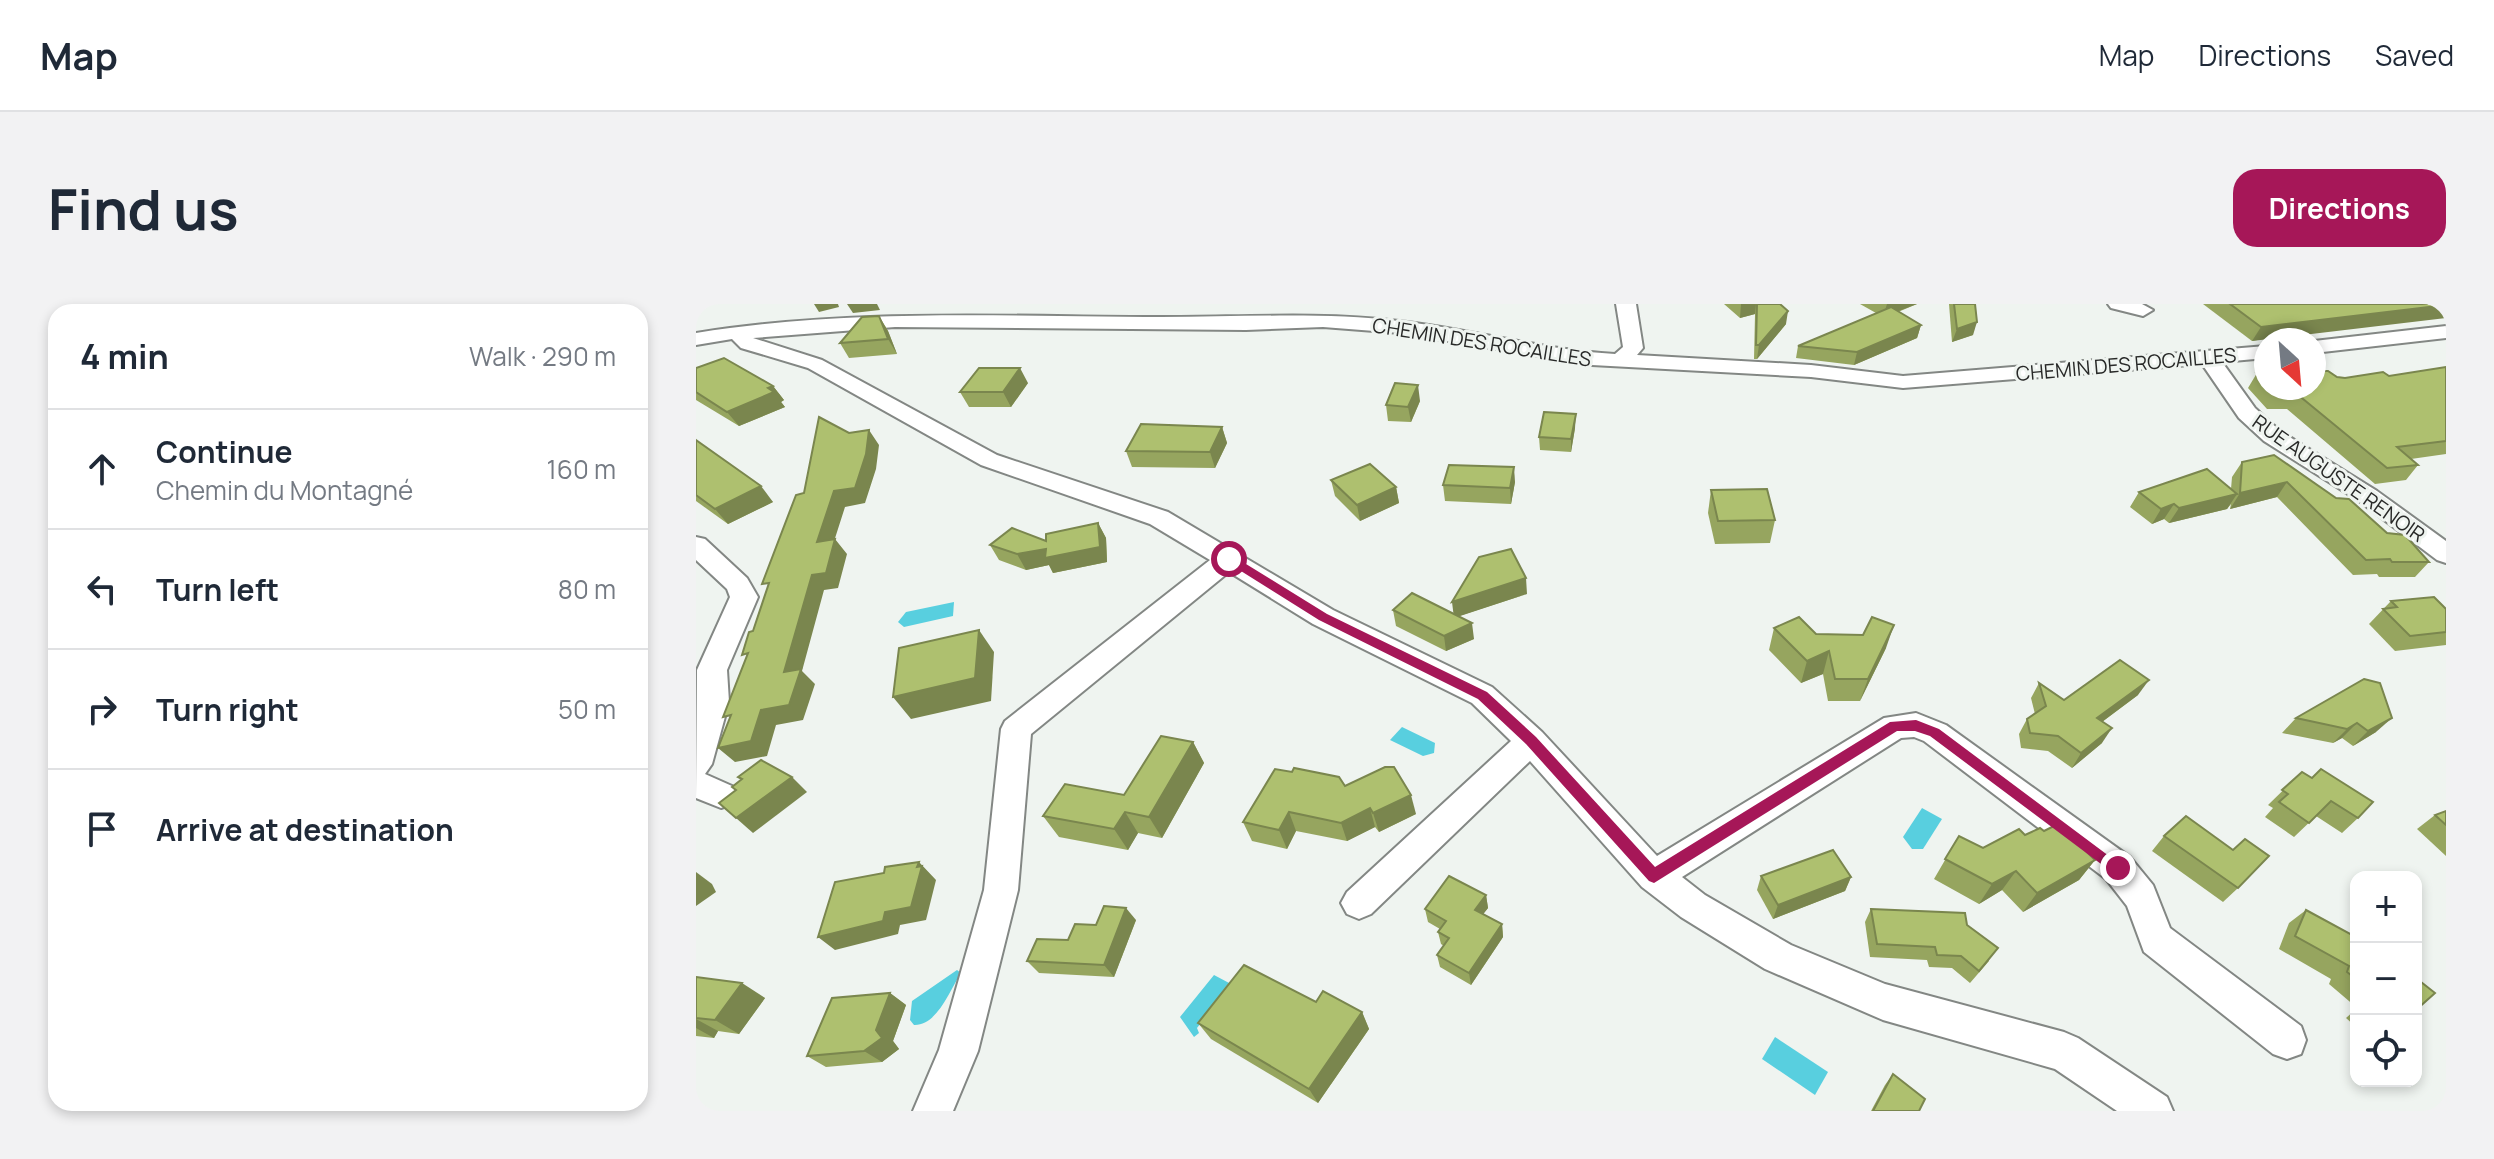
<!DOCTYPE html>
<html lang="en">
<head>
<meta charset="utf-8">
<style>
  :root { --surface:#fff; --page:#f2f2f3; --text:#1f2937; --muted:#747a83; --line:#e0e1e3; --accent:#a61758 }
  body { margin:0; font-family:Manrope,sans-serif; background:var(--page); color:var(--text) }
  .controls { position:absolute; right:24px; bottom:24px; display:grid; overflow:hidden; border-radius:16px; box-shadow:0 4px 12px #0003 }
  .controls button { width:72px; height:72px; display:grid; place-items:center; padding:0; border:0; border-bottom:2px solid var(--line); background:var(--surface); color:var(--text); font:40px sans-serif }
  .compass { position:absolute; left:1558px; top:24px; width:72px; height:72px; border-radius:50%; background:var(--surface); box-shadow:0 4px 12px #0003; rotate:154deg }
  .stop { position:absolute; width:24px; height:24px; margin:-18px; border:6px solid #a61758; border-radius:50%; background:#fff }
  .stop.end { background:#a61758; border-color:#fff; box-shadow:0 2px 8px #0008 }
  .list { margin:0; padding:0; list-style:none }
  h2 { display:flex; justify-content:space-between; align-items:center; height:104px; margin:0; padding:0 32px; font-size:34px }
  h2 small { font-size:26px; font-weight:400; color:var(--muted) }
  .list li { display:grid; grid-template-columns:52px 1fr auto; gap:24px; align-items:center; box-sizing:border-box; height:120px; padding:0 32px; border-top:2px solid var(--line) }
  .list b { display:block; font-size:30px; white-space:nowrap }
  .list p { margin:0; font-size:26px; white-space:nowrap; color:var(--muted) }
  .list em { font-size:26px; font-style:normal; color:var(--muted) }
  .icon { flex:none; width:44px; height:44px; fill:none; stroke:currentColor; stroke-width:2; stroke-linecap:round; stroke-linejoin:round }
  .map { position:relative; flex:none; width:1750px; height:807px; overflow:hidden; border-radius:24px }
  header { display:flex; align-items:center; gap:48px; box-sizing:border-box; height:112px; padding:0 40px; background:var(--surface); border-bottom:2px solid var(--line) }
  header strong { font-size:38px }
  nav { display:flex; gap:44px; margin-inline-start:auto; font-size:28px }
  .intro { display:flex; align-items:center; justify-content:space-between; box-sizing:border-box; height:192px; padding:0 48px }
  h1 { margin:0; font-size:56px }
  .button { padding:20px 36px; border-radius:24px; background:var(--accent); color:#fff; font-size:28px; font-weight:700 }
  main { display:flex; gap:48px; padding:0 48px }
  aside { flex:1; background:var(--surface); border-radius:24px; box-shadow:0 4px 12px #0003 }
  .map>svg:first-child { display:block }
  .water { fill:#58cfdf }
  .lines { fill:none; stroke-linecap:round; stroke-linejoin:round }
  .minor-casing { stroke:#838784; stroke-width:4 }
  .minor { fill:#fff; fill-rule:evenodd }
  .wall { fill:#96a55f }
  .shaded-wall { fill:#7a864e }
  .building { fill:#aec06f; stroke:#7a864e; stroke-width:2 }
  .route { fill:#a61758 }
  .labels { text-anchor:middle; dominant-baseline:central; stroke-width:6; stroke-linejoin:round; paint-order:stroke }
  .far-street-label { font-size:20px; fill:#282928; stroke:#eff4f0 }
</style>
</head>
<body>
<header>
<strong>Map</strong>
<nav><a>Map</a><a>Directions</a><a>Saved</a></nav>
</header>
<div class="intro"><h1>Find us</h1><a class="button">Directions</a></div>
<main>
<aside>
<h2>4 min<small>Walk · 290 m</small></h2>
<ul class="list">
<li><svg class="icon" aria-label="ahead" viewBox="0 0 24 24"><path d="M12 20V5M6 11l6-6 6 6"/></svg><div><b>Continue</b><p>Chemin du Montagné</p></div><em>160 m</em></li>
<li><svg class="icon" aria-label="left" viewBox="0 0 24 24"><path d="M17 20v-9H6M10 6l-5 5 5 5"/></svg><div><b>Turn left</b></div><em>80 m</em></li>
<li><svg class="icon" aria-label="right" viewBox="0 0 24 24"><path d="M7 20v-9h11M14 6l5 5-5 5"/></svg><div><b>Turn right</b></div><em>50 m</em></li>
<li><svg class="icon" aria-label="arrive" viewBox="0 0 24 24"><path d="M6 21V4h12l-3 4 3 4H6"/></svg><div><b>Arrive at destination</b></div></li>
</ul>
</aside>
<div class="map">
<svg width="1750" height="807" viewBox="0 0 1750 807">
  <rect width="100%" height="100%" fill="#eff4f0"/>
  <g class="water">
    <path d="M258 298 257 312 208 323 202 318 210 308Z"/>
    <path d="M706 423 739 439 738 449 727 452 694 436Z"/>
    <path d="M1226 504 1246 515 1227 545H1216L1207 533Z"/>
    <path d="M261 666 265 669C254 686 241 722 218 721L214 716 216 697Z"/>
    <path d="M518 671 535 680 501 724 503 729 498 733 484 713Z"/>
    <path d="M1079 733 1132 768 1119 791 1066 755Z"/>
  </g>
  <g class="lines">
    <g class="minor-casing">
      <g id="minor">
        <path d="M920 0H940L947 44 941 51 1115 61 1207 72 1570 42V54L1526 58 1559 104 1584 127 1681 187 1750 237V259L1741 256 1663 197 1568 137 1543 114 1506 60 1207 84 1115 73 896 61 704 29 627 23 550 26 199 23 57 34 126 56 301 151 472 208 637 306 796 383 846 428 961 552 1188 414 1220 409 1250 421 1434 553 1457 581 1474 624 1605 722 1610 736 1605 750 1591 755 1577 750 1448 648 1431 602 1410 575 1228 437 1218 433 1205 434 986 573 1009 591 1095 641 1189 680 1368 728 1382 734 1471 793 1477 807H1421L1359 765 1187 716 1069 665 985 613 946 583 834 457 675 610 663 615 651 610 645 599 651 588 815 437 776 399 617 320 533 268 335 430 322 586 282 747 257 807H217L243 746 288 586 305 425 309 417 514 256 454 220 285 161 112 64 45 44 36 35 0 41V29C148 5 299 12 448 13 533 14 619 7 703 17 775 25 847 46 919 50L927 43Z"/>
        <path d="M1412 0H1446L1457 6 1447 12 1415 4Z"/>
        <path d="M1750 22V34L1618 49V37Z"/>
        <path d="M0 233 9 235 51 274 62 293 31 366 33 398 16 460 9 470 36 482 41 491 36 500 25 504 0 494 1 366 34 293 31 285 0 256Z"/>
      </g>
    </g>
    <use href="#minor" class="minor"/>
  </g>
  <g class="wall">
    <path d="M1028 0H1084L1090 20 1061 55H1058L1059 10 1044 14Z"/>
    <path d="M1164 0H1221L1202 8 1225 21 1221 34 1158 61 1100 54 1102 42 1180 9Z"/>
    <path d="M1253 0H1279L1277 31 1256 38Z"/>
    <path d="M1507 0H1750L1556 37Z"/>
    <path d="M183 12 192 27 201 50 153 54 144 39Z"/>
    <path d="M1750 63V150L1715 155 1722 161 1710 176 1679 180 1591 105H1571L1552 84 1561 69H1570V84H1618L1641 73 1649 74 1693 72Z"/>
    <path d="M0 64 77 82 88 96 85 98 89 103 43 122 0 96Z"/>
    <path d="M332 79 315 103H273L264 88Z"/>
    <path d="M724 97 715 118 692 117 690 101Z"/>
    <path d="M526 123 531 139 519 164 436 163 430 147Z"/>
    <path d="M879 124 875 148 844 146 843 133Z"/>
    <path d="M0 136 77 198 32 220 0 197Z"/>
    <path d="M1578 151 1691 229 1733 258 1719 273H1683L1681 270 1657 271 1581 193 1534 205 1535 200 1531 205 1473 219 1468 215 1456 220 1434 203 1443 188 1535 185 1536 173 1546 158Z"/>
    <path d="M635 176 700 183 703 199 664 217 639 192Z"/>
    <path d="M819 178 815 200 749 197 747 181Z"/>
    <path d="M1015 186 1079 216 1074 239 1019 240 1012 209Z"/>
    <path d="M402 219 410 234 411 258 357 269 353 261 330 266 303 256 294 241 350 237Z"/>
    <path d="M831 290 763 312 778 335 750 347 700 322 697 306 758 310Z"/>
    <path d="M1695 297 1750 305V341L1699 347 1673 320Z"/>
    <path d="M1078 324 1120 330 1190 344 1164 397H1132L1127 370 1105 379 1073 346Z"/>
    <path d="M1668 375 1680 428 1657 442 1646 434 1637 439 1586 429 1600 414Z"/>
    <path d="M1343 379 1368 396 1442 391 1406 418V439L1376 464 1352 447 1325 444 1323 430 1331 415 1339 410 1335 394Z"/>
    <path d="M497 438 508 459 466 534 442 529 432 546 363 533 347 512 428 491Z"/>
    <path d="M1606 468 1662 514 1646 529 1620 512 1598 533 1569 513 1577 504 1572 501Z"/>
    <path d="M649 482 720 510 683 528 679 523 651 537 600 527 591 545 556 537 547 518Z"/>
    <path d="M1750 507V552L1721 525 1739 511Z"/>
    <path d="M1348 527 1399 556 1383 576 1327 608 1306 586 1283 600 1238 575 1263 532 1287 544 1329 531Z"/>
    <path d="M1468 532 1542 584 1527 598 1456 547Z"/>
    <path d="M1065 572 1155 573 1149 587 1077 615 1061 586Z"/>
    <path d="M790 591 792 604 787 610 806 620 807 633 775 681 744 663 741 651 748 642 745 640 742 628 744 625 732 618 729 605Z"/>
    <path d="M1175 605 1271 621 1293 657 1274 679 1256 664 1233 663 1231 656 1174 653 1169 618Z"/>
    <path d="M1610 606 1656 631 1660 629V703L1633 680 1635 675 1583 645 1593 619Z"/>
    <path d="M440 616 418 673 343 669 331 657 400 621Z"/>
    <path d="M0 673 69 694 43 730 22 727 18 734 0 732Z"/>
    <path d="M194 689 210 701 197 737 203 745 186 758 130 763 111 752Z"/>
    <path d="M620 698 666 708 673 725 622 799 515 735 502 719Z"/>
    <path d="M1660 705V723L1650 714Z"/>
    <path d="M1197 770 1223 807H1175L1189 781Z"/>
  </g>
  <g class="shaded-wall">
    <path d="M118 0H142L143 3 123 8Z"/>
    <path d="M151 0H181L184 6 157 9Z"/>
    <path d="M1045 0H1060L1059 10 1044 14Z"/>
    <path d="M1191 0H1221L1187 13Z"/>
    <path d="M1750 1V14L1556 37 1565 23Z"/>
    <path d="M1092 7 1090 20 1061 55 1063 41Z"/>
    <path d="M183 12 192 27 201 50 192 35Z"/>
    <path d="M1281 18 1277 31 1256 38 1261 25Z"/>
    <path d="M1225 21 1221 34 1158 61 1161 48Z"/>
    <path d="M324 64 332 79 315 103 307 88Z"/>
    <path d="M722 81 724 97 715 118 712 103Z"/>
    <path d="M77 82 88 96 85 98 89 103 43 122 31 108Z"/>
    <path d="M880 110 879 124 875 148V135Z"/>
    <path d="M526 123 531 139 519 164 514 148Z"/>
    <path d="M173 126 183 141 180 165 169 199 149 203 133 253 121 238 138 187Z"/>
    <path d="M818 163 819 178 815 200 814 184Z"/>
    <path d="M1591 178 1581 193 1534 205 1544 189Z"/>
    <path d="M65 182 77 198 32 220 19 205Z"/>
    <path d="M700 183 703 199 664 217 661 201Z"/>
    <path d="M1541 190 1531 205 1473 219 1483 204Z"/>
    <path d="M1478 200 1468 215 1456 220 1465 205Z"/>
    <path d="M402 219 410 234 411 258 357 269 353 261 330 266 321 250Z"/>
    <path d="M139 235 151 250 142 284 128 286 106 367 119 380 107 416 80 421 71 452 39 458 22 444 65 406 88 368 116 271Z"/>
    <path d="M830 274 831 290 758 314 756 298Z"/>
    <path d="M776 319 778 335 750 347 748 332Z"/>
    <path d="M1198 321 1190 344 1164 397 1172 375Z"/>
    <path d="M283 326 298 348 295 397 215 415 197 393Z"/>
    <path d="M1133 347 1127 370 1105 379 1111 357Z"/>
    <path d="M1453 376 1442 391 1391 429 1401 414Z"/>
    <path d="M1696 414 1680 428 1657 442 1672 427Z"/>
    <path d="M1661 419 1646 434 1637 439 1651 425Z"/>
    <path d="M1416 424 1406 439 1376 464 1385 449Z"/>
    <path d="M497 438 508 459 466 534 453 513Z"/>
    <path d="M96 473 111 488 57 529 40 514Z"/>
    <path d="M715 491 720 510 683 528 677 509Z"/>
    <path d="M674 504 679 523 651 537 645 519Z"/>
    <path d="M429 508 442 529 432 546 418 525Z"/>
    <path d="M593 508 600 527 591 545 583 526Z"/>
    <path d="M1399 556 1383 576 1327 608 1341 589Z"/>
    <path d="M223 558 240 576 230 616 204 621 202 630 139 646 122 633 189 608 221 563Z"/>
    <path d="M1320 567 1306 586 1283 600 1296 580Z"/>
    <path d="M0 568 16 580 20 588 0 602Z"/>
    <path d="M1155 573 1149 587 1077 615 1082 601Z"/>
    <path d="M790 591 792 604 781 618 779 606Z"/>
    <path d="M430 604 440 616 418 673 408 661Z"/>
    <path d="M806 620 807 633 775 681 773 669Z"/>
    <path d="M46 679 69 694 43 730 19 716Z"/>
    <path d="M194 689 210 701 197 737 203 745 186 758 168 747Z"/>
    <path d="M666 708 673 725 622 799 613 785Z"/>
    <path d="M0 715 22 727 18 734 0 724Z"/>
  </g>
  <g class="building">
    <path d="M1061 0H1084L1092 7 1063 41H1060Z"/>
    <path d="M1258 0H1279L1281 18 1261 25Z"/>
    <path d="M1534 0H1750V1L1565 23Z"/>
    <path d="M1195 3 1225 21 1161 48 1102 42Z"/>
    <path d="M183 12 192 35 144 39 166 13Z"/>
    <path d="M28 54 77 82 72 84 78 88 31 108 0 88V64Z"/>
    <path d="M1750 63V137L1701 143 1722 161 1691 164 1601 90H1581L1575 84H1618V67H1632L1641 73 1649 74 1687 68 1693 72Z"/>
    <path d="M283 64H324L307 88H264Z"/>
    <path d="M1561 69H1570V78Z"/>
    <path d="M699 79 722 81 712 103 690 101Z"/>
    <path d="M848 108 880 110 875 135 843 133Z"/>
    <path d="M123 113 153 129 173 126 170 150 159 184 138 187 121 238 139 235 130 269 116 271 88 368 105 365 93 401 65 406 55 437 22 444 35 411 27 413 52 349 46 351 53 328 57 327 73 279 66 280 100 191 108 189Z"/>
    <path d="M445 120 526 123 514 148 430 147Z"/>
    <path d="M0 136 65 182 19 205 0 191Z"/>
    <path d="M1578 151 1640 194 1653 195 1691 229 1709 231 1733 258H1696L1694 255 1670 256 1591 178 1544 189 1546 158Z"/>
    <path d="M674 160 700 183 661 201 635 176Z"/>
    <path d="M753 161 818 163 814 184 747 181Z"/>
    <path d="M1511 165 1541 190 1483 204 1478 200 1465 205 1443 188Z"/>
    <path d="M1071 185 1079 216 1022 217 1015 186Z"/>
    <path d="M402 219 404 243 349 254 350 245 321 250 294 241 316 224 350 237V230Z"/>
    <path d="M815 245 830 274 756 298 783 253Z"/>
    <path d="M716 289 776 319 748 332 697 306Z"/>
    <path d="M1738 293 1750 305V328L1714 332 1687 305 1701 303 1695 297Z"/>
    <path d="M1103 313 1120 330 1167 331 1176 313 1198 321 1172 375H1139L1133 347 1111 357 1078 324Z"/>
    <path d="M283 326 279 374 197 393 203 344Z"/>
    <path d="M1424 356 1453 376 1401 414 1416 424 1385 449 1362 432 1334 429 1331 415 1350 402 1343 379 1368 396Z"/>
    <path d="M1668 375 1684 379 1696 414 1672 427 1661 419 1651 425 1600 414Z"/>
    <path d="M465 432 497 438 453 513 429 508 418 525 347 512 369 480 428 491Z"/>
    <path d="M65 456 96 473 40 514 23 499 40 486 36 483 46 475 42 473Z"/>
    <path d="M689 463H698L715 491 677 509 674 504 645 519 593 508 583 526 547 518 579 465 596 468 598 464 643 473 649 482Z"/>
    <path d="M1625 465 1677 498 1662 514 1635 497 1613 519 1583 498 1592 490 1586 486 1606 468 1616 474Z"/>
    <path d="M1750 507V521L1739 511Z"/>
    <path d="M1490 512 1537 546 1549 535 1573 552 1542 584 1468 532Z"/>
    <path d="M1362 520 1399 556 1341 589 1320 567 1296 580 1249 555 1263 532 1287 544 1323 525 1329 531 1344 524 1348 527Z"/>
    <path d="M1137 546 1155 573 1082 601 1065 572Z"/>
    <path d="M223 558 221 563 226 562 215 603 189 608 187 617 122 633 139 578 188 569 189 563Z"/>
    <path d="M753 572 790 591 779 606 806 620 773 669 741 651 753 634 742 628 750 617 729 605Z"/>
    <path d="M408 602 430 604 408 661 331 657 341 635 372 636 379 620 400 621Z"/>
    <path d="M1175 605 1269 609 1271 621 1302 644 1283 667 1265 652 1241 651 1239 643 1181 640Z"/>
    <path d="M1610 606 1660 633V675L1651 668 1653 662 1599 632Z"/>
    <path d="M548 661 620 698 627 687 666 708 613 785 502 719Z"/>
    <path d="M0 673 46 679 19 716 0 714Z"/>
    <path d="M1720 674 1739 689 1720 706Z"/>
    <path d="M194 689 180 726 186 734 168 747 111 752 136 694Z"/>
    <path d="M1197 770 1229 795 1223 807H1177Z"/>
  </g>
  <path class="route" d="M529 252H537L631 310 791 388 840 433 959 563 1194 418 1220 416 1243 425 1429 564 1427 569H1417L1234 432 1219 427H1201L958 579 953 577 830 440 782 395 623 316 529 257Z"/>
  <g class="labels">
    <g class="far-street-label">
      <text transform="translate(786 38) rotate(9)">CHEMIN DES ROCAILLES</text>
      <text transform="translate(1430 60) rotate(-5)">CHEMIN DES ROCAILLES</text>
      <text transform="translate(1643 174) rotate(35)">RUE AUGUSTE RENOIR</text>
    </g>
  </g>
</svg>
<div class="controls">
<button>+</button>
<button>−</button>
<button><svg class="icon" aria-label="locate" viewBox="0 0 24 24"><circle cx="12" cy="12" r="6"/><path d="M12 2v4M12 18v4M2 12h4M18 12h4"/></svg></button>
</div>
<svg class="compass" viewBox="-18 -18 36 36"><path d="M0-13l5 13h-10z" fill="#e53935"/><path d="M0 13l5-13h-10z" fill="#747a83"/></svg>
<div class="stop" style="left:533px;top:255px"></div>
<div class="stop end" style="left:1422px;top:564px"></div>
</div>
</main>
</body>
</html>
